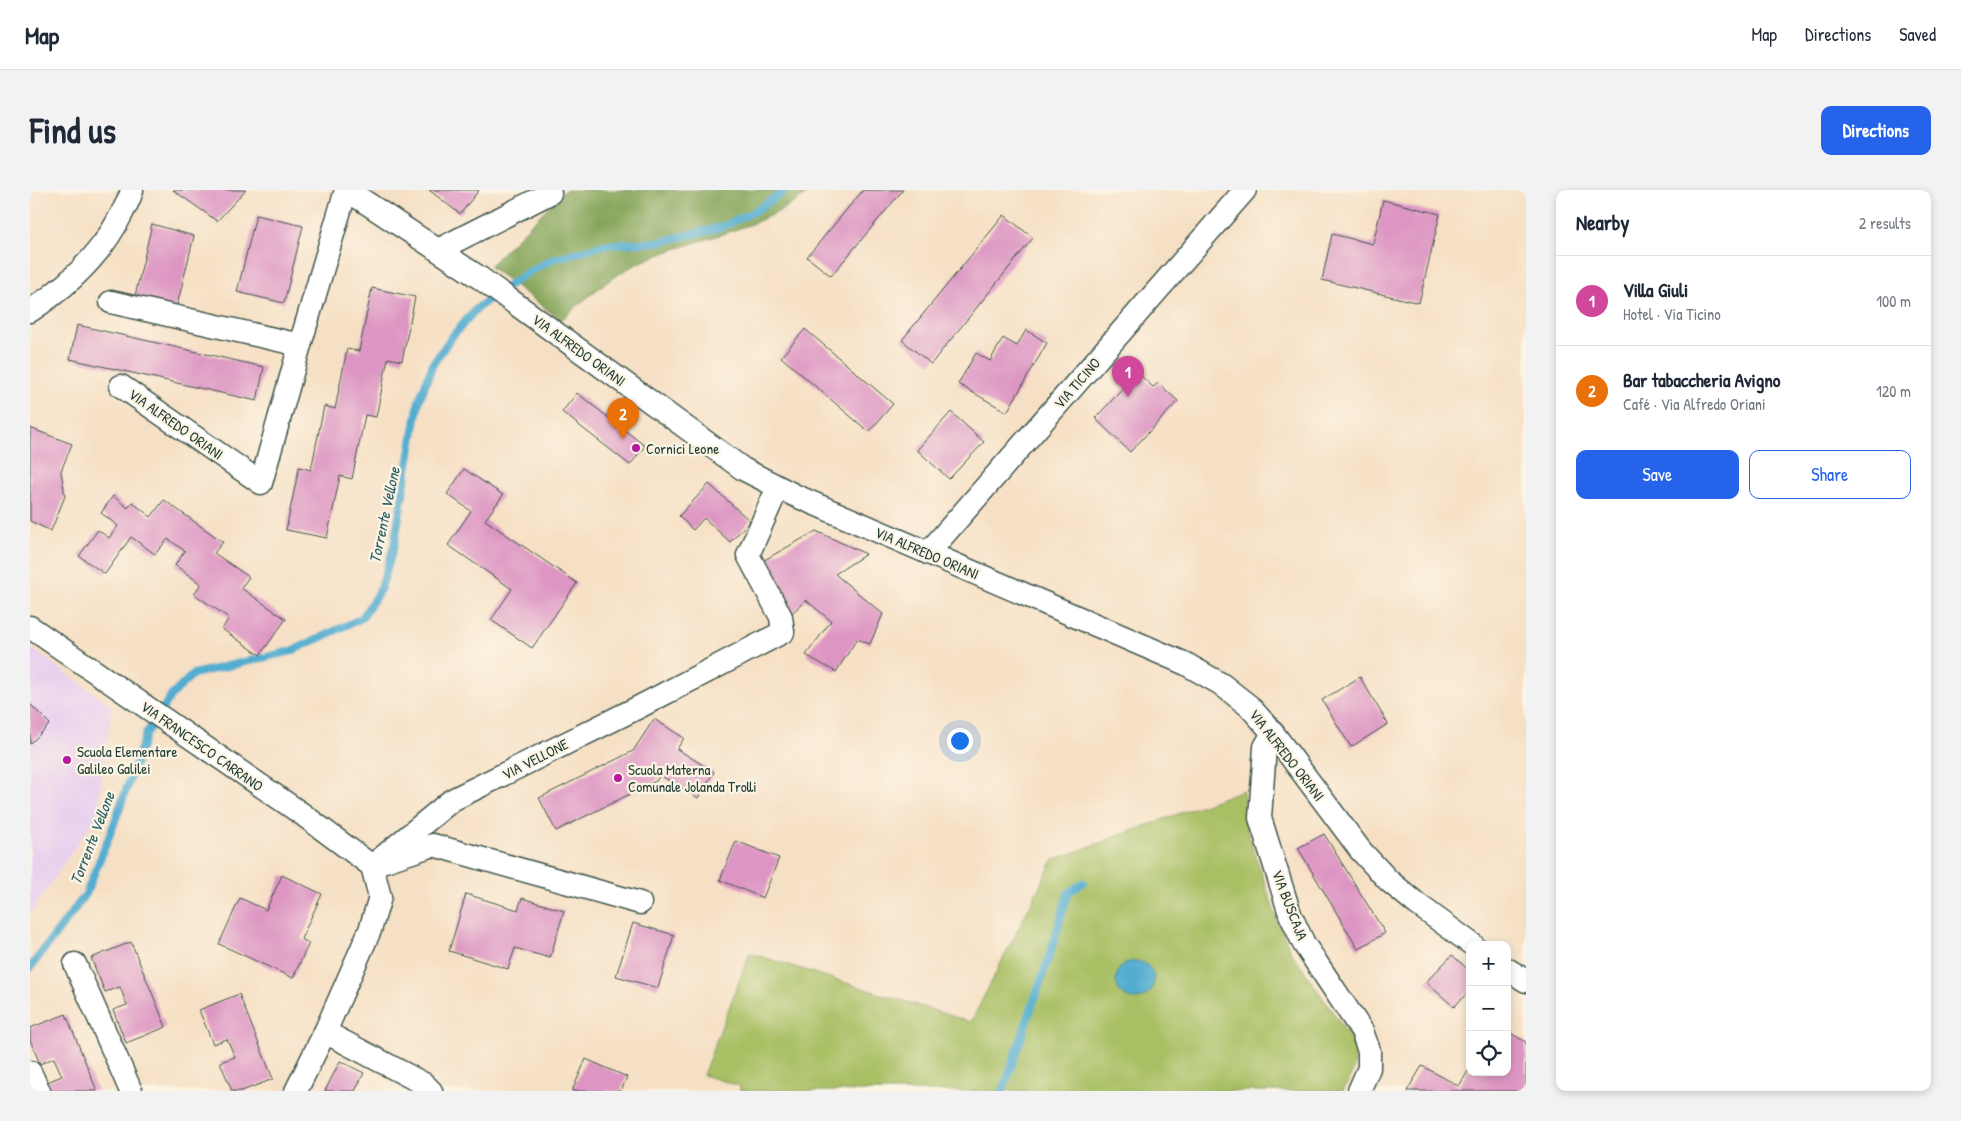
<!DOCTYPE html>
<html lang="en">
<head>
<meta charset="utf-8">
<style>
  :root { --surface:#fff; --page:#f2f2f3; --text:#1f2937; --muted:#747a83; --line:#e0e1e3; --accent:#2563eb }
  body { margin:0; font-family:"Patrick Hand",sans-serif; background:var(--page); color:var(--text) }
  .controls { position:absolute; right:15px; bottom:15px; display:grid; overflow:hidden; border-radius:10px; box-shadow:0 2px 8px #0003 }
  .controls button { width:45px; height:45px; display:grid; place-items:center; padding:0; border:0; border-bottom:1px solid var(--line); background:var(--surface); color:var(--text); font:25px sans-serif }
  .you { position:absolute; left:929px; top:550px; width:18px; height:18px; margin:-12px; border:4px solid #fff; border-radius:50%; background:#1a73e8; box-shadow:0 0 0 8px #1a73e833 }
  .badge { display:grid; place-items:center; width:32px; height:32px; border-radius:50%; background:var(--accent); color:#fff; font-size:16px; font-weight:700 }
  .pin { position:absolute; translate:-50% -41px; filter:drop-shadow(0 1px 2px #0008) }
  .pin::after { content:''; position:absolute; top:26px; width:18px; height:15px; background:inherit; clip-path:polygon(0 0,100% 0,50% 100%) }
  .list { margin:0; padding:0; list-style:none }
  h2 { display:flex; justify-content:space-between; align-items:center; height:65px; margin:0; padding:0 20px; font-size:21px }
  h2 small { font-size:16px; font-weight:400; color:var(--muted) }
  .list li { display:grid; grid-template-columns:32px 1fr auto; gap:15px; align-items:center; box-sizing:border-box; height:90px; padding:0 20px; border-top:1px solid var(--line) }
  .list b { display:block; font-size:19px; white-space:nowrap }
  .list p { margin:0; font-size:16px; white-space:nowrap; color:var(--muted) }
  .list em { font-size:16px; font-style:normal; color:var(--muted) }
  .actions { display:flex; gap:10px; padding:15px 20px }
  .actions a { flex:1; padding:11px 0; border:1px solid var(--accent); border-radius:10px; text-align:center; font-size:18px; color:var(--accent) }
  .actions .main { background:var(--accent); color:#fff }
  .icon { flex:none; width:28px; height:28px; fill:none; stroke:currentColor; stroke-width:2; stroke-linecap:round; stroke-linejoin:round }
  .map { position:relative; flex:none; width:1496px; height:901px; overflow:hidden; border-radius:10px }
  header { display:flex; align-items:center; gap:30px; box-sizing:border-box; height:70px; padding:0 25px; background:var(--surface); border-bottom:1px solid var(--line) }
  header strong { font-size:24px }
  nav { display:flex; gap:28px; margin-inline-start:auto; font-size:18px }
  .intro { display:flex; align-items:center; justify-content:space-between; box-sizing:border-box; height:120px; padding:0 30px }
  h1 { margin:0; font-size:35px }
  .button { padding:12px 22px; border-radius:10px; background:var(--accent); color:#fff; font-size:18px; font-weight:700 }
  main { display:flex; gap:30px; padding:0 30px }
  aside { flex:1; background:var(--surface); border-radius:10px; box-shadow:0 2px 8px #0003 }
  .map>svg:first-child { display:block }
  .built { fill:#e9d2ee }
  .green { fill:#a8bf64; stroke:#647e4c }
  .forest { fill:#86a65a; stroke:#527247 }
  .water { fill:#52add0; stroke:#387582 }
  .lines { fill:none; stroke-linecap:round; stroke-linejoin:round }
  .stream { stroke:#52add0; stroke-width:8 }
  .building { fill:#dd96c3 }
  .street-casing { stroke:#3f554a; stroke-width:25 }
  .street { stroke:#fff; stroke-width:22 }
  .poi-dot { fill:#b5179e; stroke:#fcf5e5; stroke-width:2 }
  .labels { text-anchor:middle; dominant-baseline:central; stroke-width:4.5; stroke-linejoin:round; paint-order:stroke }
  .street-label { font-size:15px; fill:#1f3d34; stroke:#fcf5e5 }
  .poi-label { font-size:15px; fill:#1f3d34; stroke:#fcf5e5; text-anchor:start }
  .water-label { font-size:16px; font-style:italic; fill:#2e5f63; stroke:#fcf5e5 }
</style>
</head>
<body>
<header>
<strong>Map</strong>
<nav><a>Map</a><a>Directions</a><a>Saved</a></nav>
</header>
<div class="intro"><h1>Find us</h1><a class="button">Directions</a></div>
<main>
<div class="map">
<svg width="1496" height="901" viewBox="0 0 1496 901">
  <rect width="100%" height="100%" fill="#fcf5e5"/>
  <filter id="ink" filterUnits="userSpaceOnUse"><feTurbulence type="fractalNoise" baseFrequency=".02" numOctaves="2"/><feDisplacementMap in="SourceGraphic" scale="10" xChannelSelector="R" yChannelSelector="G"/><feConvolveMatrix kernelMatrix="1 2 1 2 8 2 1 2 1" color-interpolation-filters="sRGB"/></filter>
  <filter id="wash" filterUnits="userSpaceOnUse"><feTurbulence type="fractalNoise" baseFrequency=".0096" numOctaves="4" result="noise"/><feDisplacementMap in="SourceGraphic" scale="20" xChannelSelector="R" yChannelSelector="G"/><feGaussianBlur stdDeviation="1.12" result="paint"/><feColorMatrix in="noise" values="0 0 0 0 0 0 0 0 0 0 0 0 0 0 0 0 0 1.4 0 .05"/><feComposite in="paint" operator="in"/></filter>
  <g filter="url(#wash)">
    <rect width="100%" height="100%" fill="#f6e0c5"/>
    <path class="built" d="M0 457 82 516 67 625 0 724Z"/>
    <path class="green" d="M1213 600 1216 637 1247 730 1261 762 1322 850C1328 870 1324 884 1313 901H710V896L673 885 720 763 941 832 1023 670Z"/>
    <path class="forest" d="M535 0H782C729 42 671 46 611 72 581 86 555 109 531 130L459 76Z"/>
    <circle class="water" cx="1105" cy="790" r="19"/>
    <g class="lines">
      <g class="stream">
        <path d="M0 778 56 704 84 634 116 544 141 506 163 484 262 461 332 428 351 398 364 356 389 211 403 174 420 149 447 118 495 84 523 69 574 55 629 52 692 37 725 21 756 0"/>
        <path d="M973 901 1020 764 1038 703 1053 693"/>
      </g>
    </g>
    <g id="blocks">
      <g class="building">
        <path d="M143 0H216L187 31Z"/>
        <path d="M399 0H449L430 24Z"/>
        <path d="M833 0H873L801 86 777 67Z"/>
        <path d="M1353 10 1410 24 1389 113 1292 90 1302 44 1343 54Z"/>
        <path d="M226 25 273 36 254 113 207 102Z"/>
        <path d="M974 25 1003 48 901 174 872 150Z"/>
        <path d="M122 34 164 46 146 120 104 110Z"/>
        <path d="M342 98 385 107 372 171 358 168 346 227 335 225 322 289 310 286 297 348 256 340 269 277 281 280 294 216 305 219 317 159 329 161Z"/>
        <path d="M47 135 234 177 227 211 40 169Z"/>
        <path d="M775 139 863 214 839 242 751 167Z"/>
        <path d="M996 140 1017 153 977 222 928 194 946 163 960 171 973 148 987 156Z"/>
        <path d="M1108 183 1123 197 1128 193 1148 211 1100 262 1065 228Z"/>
        <path d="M547 203 615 256 600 275 532 222Z"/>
        <path d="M921 222 954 252 919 289 887 260Z"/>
        <path d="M0 238 42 254 31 281 35 306 21 341 0 331Z"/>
        <path d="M434 279 473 305 455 330 547 393 502 458 461 430 482 399 418 355 441 321 417 304Z"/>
        <path d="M679 294 720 331 700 352 674 328 663 340 649 326Z"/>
        <path d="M83 306 98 318 102 312 121 327 134 310 193 352 184 363 219 387 211 398 256 429 230 465 192 439 199 428 164 404 171 394 145 375 155 361 138 349 125 364 101 347 75 384 49 366 68 340 79 348 88 336 71 323Z"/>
        <path d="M786 341 836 364 805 384 853 424 840 454 827 449 806 482 776 465 801 431 776 410 761 424 729 373Z"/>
        <path d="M1330 487 1358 534 1321 557 1292 510Z"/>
        <path d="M0 514 20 534 0 554Z"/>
        <path d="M624 529 654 548 647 559 684 582 668 608 630 585 626 591 526 641 509 608 603 561Z"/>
        <path d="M1294 644 1355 743 1328 759 1268 658Z"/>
        <path d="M706 651 749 668 733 708 690 690Z"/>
        <path d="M252 685 292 704 271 749 279 753 263 788 189 754 210 708 236 720Z"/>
        <path d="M436 704 488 720 492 708 534 721 520 768 485 758 478 779 419 761Z"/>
        <path d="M603 733 644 745 628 798 586 786Z"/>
        <path d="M101 752 136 837 96 853 83 820 97 815 90 797 75 802 61 768Z"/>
        <path d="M1422 765 1440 781V800L1424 817 1396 792Z"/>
        <path d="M209 804 243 889 212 901H202L190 872 205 867 197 849 183 854 169 820Z"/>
        <path d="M36 824 67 901H21L17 892 32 886 24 868 10 874 0 850V838Z"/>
        <path d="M1477 841 1496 852V901H1377L1392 876 1429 896 1440 878V882H1477Z"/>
        <path d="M556 869 597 887 591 901H542Z"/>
        <path d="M310 871 334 883 325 901H295Z"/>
      </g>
    </g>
  </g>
  <g filter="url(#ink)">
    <use href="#blocks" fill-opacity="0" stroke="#3f554a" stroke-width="1"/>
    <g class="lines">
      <g class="street-casing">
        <g id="street">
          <path d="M317 0 450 88 713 279 764 305 1156 474 1191 494 1219 516 1243 543 1331 661 1359 691 1387 714 1443 755"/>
          <path d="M408 60 520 3"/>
          <path d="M81 112 270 155"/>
          <path d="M0 121C38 96 71 65 91 25 95 17 100 9 102 0"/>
          <path d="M91 196 231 293 270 155 316 0"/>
          <path d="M898 363 1215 0"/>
          <path d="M0 437 272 624 342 676"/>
          <path d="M1243 543 1235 557 1230 628 1260 724 1274 754 1332 841 1339 861V878L1329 901"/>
          <path d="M355 671 403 655 610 713"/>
          <path d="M342 676 422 610 609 517 753 442 751 427 718 365 748 297"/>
          <path d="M45 774 101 901"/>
          <path d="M1477 779 1496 791"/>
          <path d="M295 842 394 894 401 901"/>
          <path d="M0 882 9 901"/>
          <path d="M266 901 295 842 340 740 350 707 342 676"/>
        </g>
      </g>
      <use href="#street" class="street"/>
    </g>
  </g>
  <g class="poi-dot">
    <circle cx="606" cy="258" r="5"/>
    <circle cx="37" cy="570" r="5"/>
    <circle cx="588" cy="588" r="5"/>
  </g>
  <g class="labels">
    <g class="street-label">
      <text transform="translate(549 160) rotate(36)">VIA ALFREDO ORIANI</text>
      <text transform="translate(1047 193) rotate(-49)">VIA TICINO</text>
      <text transform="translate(146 234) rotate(35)">VIA ALFREDO ORIANI</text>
      <text transform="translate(897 363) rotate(23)">VIA ALFREDO ORIANI</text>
      <text transform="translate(172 556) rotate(35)">VIA FRANCESCO CARRANO</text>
      <text transform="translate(1257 565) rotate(52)">VIA ALFREDO ORIANI</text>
      <text transform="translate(505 569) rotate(-27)">VIA VELLONE</text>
      <text transform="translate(1260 715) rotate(69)">VIA BUSCAJA</text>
    </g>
    <g class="poi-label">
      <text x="616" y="258">Cornici Leone</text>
      <text x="47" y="561">Scuola Elementare<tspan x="47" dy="17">Galileo Galilei</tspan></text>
      <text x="598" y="579">Scuola Materna<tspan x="598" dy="17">Comunale Jolanda Trolli</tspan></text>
    </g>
    <g class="water-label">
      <text transform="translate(354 325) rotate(-78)">Torrente Vellone</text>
      <text transform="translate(62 648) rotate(-69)">Torrente Vellone</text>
    </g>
  </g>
</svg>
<div class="controls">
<button>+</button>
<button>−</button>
<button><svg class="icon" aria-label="locate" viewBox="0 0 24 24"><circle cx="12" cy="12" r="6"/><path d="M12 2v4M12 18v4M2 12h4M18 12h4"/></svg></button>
</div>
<div class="you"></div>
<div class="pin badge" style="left:1098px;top:207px;background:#d1479c">1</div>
<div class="pin badge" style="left:593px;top:249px;background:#e8710a">2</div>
</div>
<aside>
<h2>Nearby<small>2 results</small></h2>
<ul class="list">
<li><span class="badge" style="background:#d1479c">1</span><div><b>Villa Giuli</b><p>Hotel · Via Ticino</p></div><em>100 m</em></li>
<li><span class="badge" style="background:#e8710a">2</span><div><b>Bar tabaccheria Avigno</b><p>Café · Via Alfredo Oriani</p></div><em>120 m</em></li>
</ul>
<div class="actions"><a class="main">Save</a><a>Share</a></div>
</aside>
</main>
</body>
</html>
